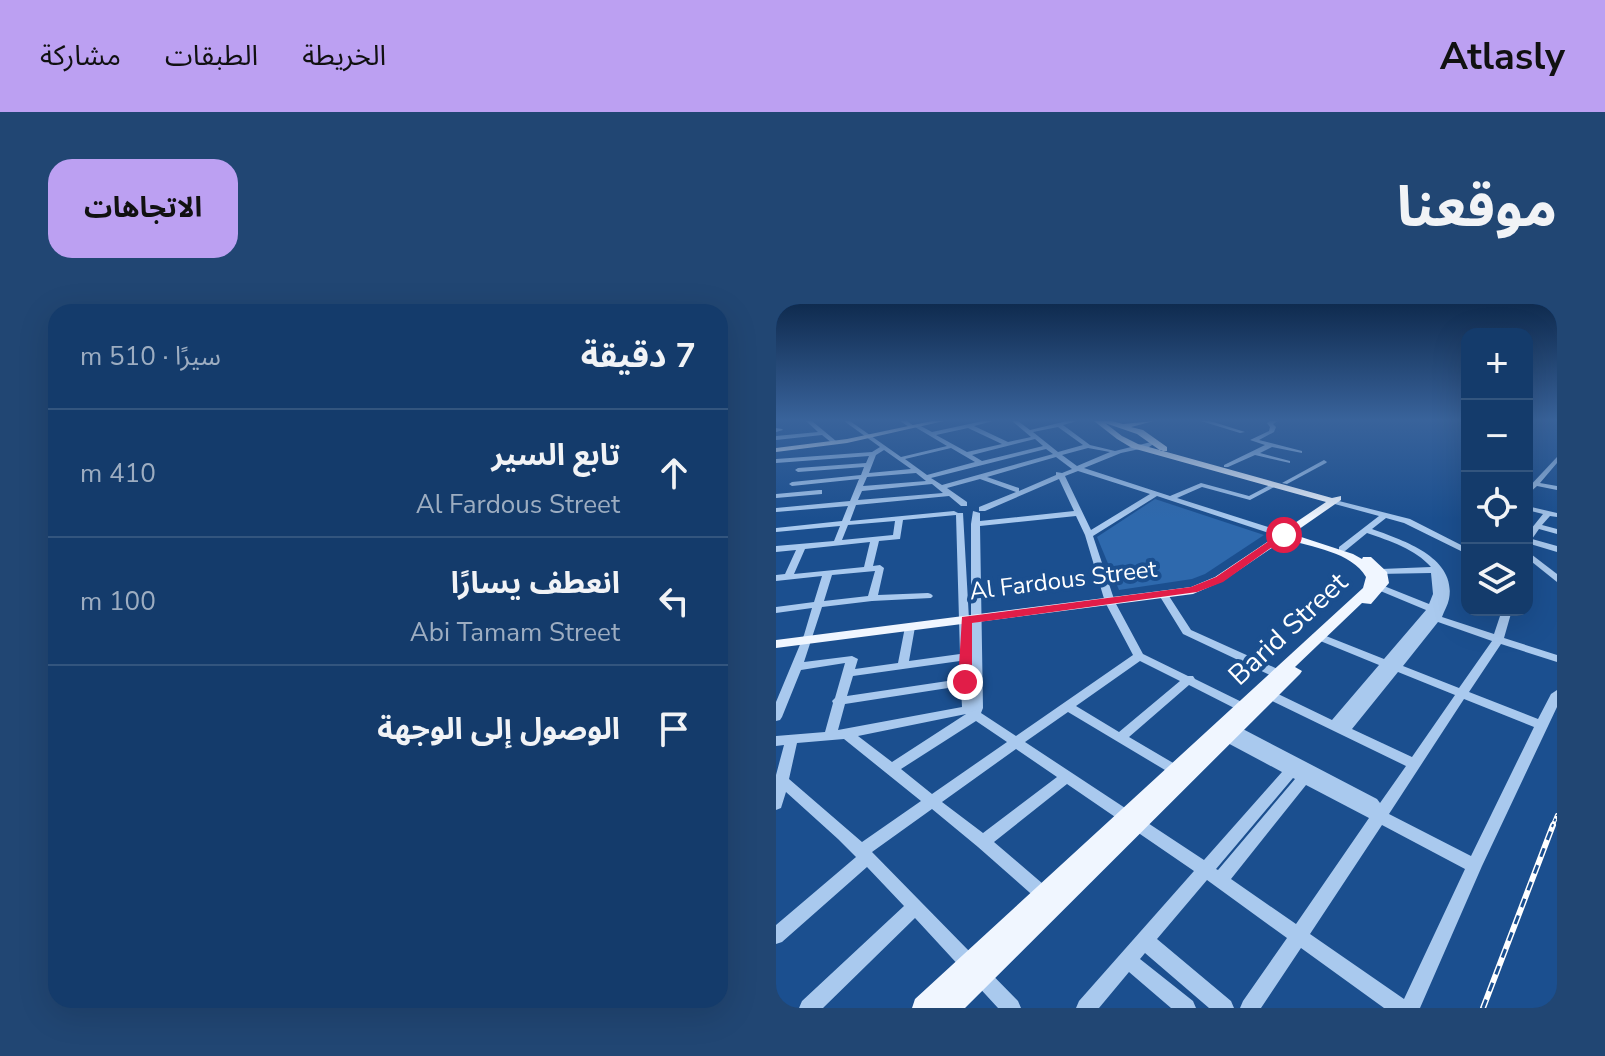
<!DOCTYPE html>
<html lang="ar">
<head>
<meta charset="utf-8">
<style>
  :root { --surface:#143b6b; --page:#214673; --text:#f1f3f6; --muted:#9dadc1; --line:#33557e; --accent:#bca0f2 }
  body { margin:0; font-family:"Nunito Sans","Noto Sans Arabic",sans-serif; background:var(--page); color:var(--text); direction:rtl }
  .controls { position:absolute; right:24px; top:24px; display:grid; overflow:hidden; border-radius:16px; box-shadow:0 8px 32px #0002 }
  .controls button { width:72px; height:72px; display:grid; place-items:center; padding:0; border:0; border-bottom:2px solid var(--line); background:var(--surface); color:var(--text); font:40px sans-serif }
  .stop { position:absolute; width:24px; height:24px; margin:-18px; border:6px solid #e11d48; border-radius:50%; background:#fff }
  .stop.end { background:#e11d48; border-color:#fff; box-shadow:0 2px 8px #0008 }
  .list { margin:0; padding:0; list-style:none }
  h2 { display:flex; justify-content:space-between; align-items:center; height:104px; margin:0; padding:0 32px; font-size:34px }
  h2 small { font-size:26px; font-weight:400; color:var(--muted) }
  .list li { display:grid; grid-template-columns:52px 1fr auto; gap:24px; align-items:center; box-sizing:border-box; height:128px; padding:0 32px; border-top:2px solid var(--line) }
  .list b { display:block; font-size:30px; white-space:nowrap }
  .list p { margin:0; font-size:26px; white-space:nowrap; color:var(--muted) }
  .list em { font-size:26px; font-style:normal; color:var(--muted) }
  .icon { flex:none; width:44px; height:44px; fill:none; stroke:currentColor; stroke-width:2; stroke-linecap:round; stroke-linejoin:round }
  .map { position:relative; flex:none; width:781px; height:704px; overflow:hidden; direction:ltr; border-radius:24px }
  header { display:flex; align-items:center; gap:48px; box-sizing:border-box; height:112px; padding:0 40px; background:var(--accent); color:#111 }
  header strong { font-size:38px }
  nav { display:flex; gap:44px; margin-inline-start:auto; font-size:28px }
  .intro { display:flex; align-items:center; justify-content:space-between; box-sizing:border-box; height:192px; padding:0 48px }
  h1 { margin:0; font-size:56px }
  .button { padding:20px 36px; border-radius:24px; background:var(--accent); color:#111; font-size:28px; font-weight:700 }
  main { display:flex; gap:48px; padding:0 48px }
  aside { flex:1; background:var(--surface); border-radius:24px; box-shadow:0 8px 32px #0002 }
  .map>svg:first-child { display:block }
  .green { fill:#2e69ad }
  .lines { fill:none; stroke-linecap:round; stroke-linejoin:round }
  .minor { fill:#a9c9ee; fill-rule:evenodd }
  .major { fill:#f0f6ff; fill-rule:evenodd }
  .rail-far1-casing { stroke:#fff; stroke-width:4 }
  .rail-casing { stroke:#fff; stroke-width:6 }
  .rail-far1 { stroke:#1b4f8f; stroke-width:2; stroke-dasharray:3; stroke-linecap:butt }
  .rail { stroke:#1b4f8f; stroke-width:3; stroke-dasharray:9; stroke-linecap:butt }
  .route { fill:#e11d48 }
  .labels { text-anchor:middle; dominant-baseline:central; stroke-width:8; stroke-linejoin:round; paint-order:stroke }
  .street-label { font-size:24px; fill:#fff; stroke:#1b4f8f }
  .near-street-label { font-size:28px; fill:#fff; stroke:#1b4f8f }
</style>
</head>
<body>
<header>
<strong>Atlasly</strong>
<nav><a>الخريطة</a><a>الطبقات</a><a>مشاركة</a></nav>
</header>
<div class="intro"><h1>موقعنا</h1><a class="button">الاتجاهات</a></div>
<main>
<div class="map">
<svg width="781" height="704" viewBox="0 0 781 704">
  <rect width="100%" height="100%" fill="#1b4f8f"/>
  <path class="green" d="M379 195 488 231 429 270 416 275 343 286 321 233Z"/>
  <g class="lines">
    <g class="minor">
      <path d="M30 117H36L60 137V139H56L46 131 0 136V132L42 128Z"/>
      <path d="M68 117H74L125 153 171 142 139 123 141 120 156 128 207 117H217L198 122 232 138 255 133 236 117H242L254 126 291 117H301L287 121 314 141 339 147 379 137V139L373 143 345 149 308 164 394 192 425 179 473 192 498 179H502V181L474 196 426 183 401 194 505 227V231H499L381 192 317 232 339 298 367 350 412 372H417L419 375 476 403 478 406 476 409H468L413 381 353 433 404 463 406 467 404 471 399 472 292 408 249 438 428 556 506 468 446 436 445 433 446 430 454 429 452 426 453 423H463L601 495 604 499 630 462 490 394 488 391 494 387 498 388 556 416 603 361 537 334 536 332 537 330H545L608 355 650 306 602 286 600 284 602 282H608L653 300 657 290 655 269 602 270 600 268 605 265 655 263C639 245 614 237 591 229L569 247H563V243L603 212 555 199V195L634 215 691 244V250L628 219 610 214 596 225C626 236 681 253 673 295 672 301 668 307 666 313L718 330 726 306H736L728 334 781 351V358L725 340 693 388 762 415 775 390 781 386V403L706 562 644 704H608L525 644 485 704H464L467 697 511 634 431 576 381 635 455 697 458 704H433L369 649 364 655 417 697 420 704H395L353 668 323 704H300L303 697 418 567 291 480 218 538 274 586 276 591 274 596 268 599 262 596 202 543 156 505 96 548 242 697 245 704H222L139 614 47 704H23L26 697 128 602 91 563 6 638 0 640V621L80 553 62 535 10 488 5 504 0 506V471L8 441 0 442V432L49 428 57 399 56 397 59 394 69 359 25 366 6 413 4 416 0 417V398L28 331 36 304 0 309V303L38 298 46 272 0 277V271L9 270 20 246 0 248V242L58 237 64 222 0 228V224L66 217 72 202 0 208V204L74 197 83 175 16 182 13 180 16 178 85 171 88 163 22 168 19 166 22 164 90 159 93 152 0 159V155L96 148 104 143ZM282 123 307 141 282 148 257 128ZM192 124 226 140 191 148 160 131ZM259 135 267 142 206 157 196 151ZM175 144 199 158 151 171 129 155ZM312 144 334 148 301 162 286 151ZM270 145 277 150 166 181 155 174ZM108 146 135 165 93 169 100 151ZM280 153 296 165 286 169 280 168V171L243 187V184L211 173ZM302 167 374 190 315 226 289 172ZM140 169 150 177 87 182 91 173ZM204 175 240 188 203 203V207H209L283 175 298 207 204 217V209L197 207 195 220V351L187 209H182L178 207 74 217 80 201 173 192 185 202H191V198L171 184ZM156 180 167 189 82 196 86 187ZM180 211 184 350 133 357 139 323 134 320 129 323 122 359 79 365 82 355 76 352 28 358 46 303 96 297 155 294 157 292 155 290 152 289 102 291 108 264 104 261 97 262 103 237 124 235 127 216ZM300 212 309 231 329 298 357 351 240 432 205 409 207 404 204 222ZM119 217 117 231 66 236 72 221ZM94 238 88 263 18 270 29 245ZM99 267 92 292 48 297 56 271ZM662 318 716 337 683 384 627 362ZM184 357 185 375 71 392 77 372ZM364 357 404 377 343 428 300 402ZM622 368 679 391 636 453 576 425ZM185 382 186 403 62 426 69 400ZM688 395 758 423 695 552 613 510ZM190 410 116 458 82 432ZM200 417 231 438 156 490 125 465ZM68 435 145 497 86 538 13 475 21 439ZM240 445 281 473 207 529 166 498ZM517 474 519 475 442 566 440 565ZM530 481 593 514 520 620 455 575ZM606 521 689 565 628 695 534 630Z"/>
      <path d="M124 117H131L138 122 133 123Z"/>
      <path d="M425 117H434L469 128 464 129Z"/>
      <path d="M494 117H502L497 120 500 123 498 128 483 136 526 147V149L496 143 484 149 514 157V159L479 151 452 163H448V161L489 141 474 136 493 127 494 123 491 119Z"/>
      <path d="M0 124 6 125 7 126 0 128Z"/>
      <path d="M781 153V159L764 179 781 182V186L761 182 751 191V185Z"/>
      <path d="M548 156 551 158 550 159 511 180 506 179Z"/>
      <path d="M43 186H46V190L0 194V190Z"/>
      <path d="M751 202 781 209V213L774 212 766 221 781 225V230L763 225 756 235 781 242V248L751 239V230L767 210 751 206Z"/>
      <path d="M751 247 781 270V278L751 254Z"/>
      <path d="M388 288 391 289 415 326 506 367 508 370 506 373H498L407 330 383 291Z"/>
    </g>
    <g class="major">
      <path d="M156 117H168L71 139 0 148V144L71 135Z"/>
      <path d="M318 117H336L347 120 378 117 355 123 367 126 391 143V147H385L361 130 329 119 346 132 362 140 556 194 565 192V196L516 230 577 250 586 255 587 253H595L611 268 613 279 595 300 586 299 519 363 526 367 524 370 189 704H136L139 695 587 284 590 273C576 248 535 243 509 235L447 277 417 290 0 344V336L415 283 439 273 500 232 497 229 498 227H507L550 198 356 144 341 135Z"/>
    </g>
    <g class="rail-far1-casing">
      <path id="rail-far1" d="M776 523 781 511"/>
    </g>
    <g class="rail-casing">
      <path id="rail" d="M707 704 777 521"/>
    </g>
    <use href="#rail-far1" class="rail-far1"/>
    <use href="#rail" class="rail"/>
  </g>
  <linearGradient id="sky" x2="0" y2="1"><stop stop-color="#0f2b4f"/><stop offset="0.54" stop-color="#39639b"/><stop offset="1" stop-color="#39639b" stop-opacity="0"/></linearGradient>
  <rect width="781" height="215" fill="url(#sky)"/>
  <path class="route" d="M505 229 513 231 447 278 421 288 196 319V378L189 382 182 378 186 313 415 283 440 273Z"/>
  <g class="labels">
    <g class="street-label">
      <text transform="translate(287 276) rotate(-7)">Al Fardous Street</text>
    </g>
    <g class="near-street-label">
      <text transform="translate(512 325) rotate(-43)">Barid Street</text>
    </g>
  </g>
</svg>
<div class="controls">
<button>+</button>
<button>−</button>
<button><svg class="icon" aria-label="locate" viewBox="0 0 24 24"><circle cx="12" cy="12" r="6"/><path d="M12 2v4M12 18v4M2 12h4M18 12h4"/></svg></button>
<button><svg class="icon" aria-label="layers" viewBox="0 0 24 24"><path d="M12 4l9 5-9 5-9-5zM3 14l9 5 9-5"/></svg></button>
</div>
<div class="stop" style="left:508px;top:231px"></div>
<div class="stop end" style="left:189px;top:378px"></div>
</div>
<aside>
<h2>7 دقيقة<small>سيرًا · 510 m</small></h2>
<ul class="list">
<li><svg class="icon" aria-label="ahead" viewBox="0 0 24 24"><path d="M12 20V5M6 11l6-6 6 6"/></svg><div><b>تابع السير</b><p>Al Fardous Street</p></div><em>410 m</em></li>
<li><svg class="icon" aria-label="left" viewBox="0 0 24 24"><path d="M17 20v-9H6M10 6l-5 5 5 5"/></svg><div><b>انعطف يسارًا</b><p>Abi Tamam Street</p></div><em>100 m</em></li>
<li><svg class="icon" aria-label="arrive" viewBox="0 0 24 24"><path d="M6 21V4h12l-3 4 3 4H6"/></svg><div><b>الوصول إلى الوجهة</b></div></li>
</ul>
</aside>
</main>
</body>
</html>
